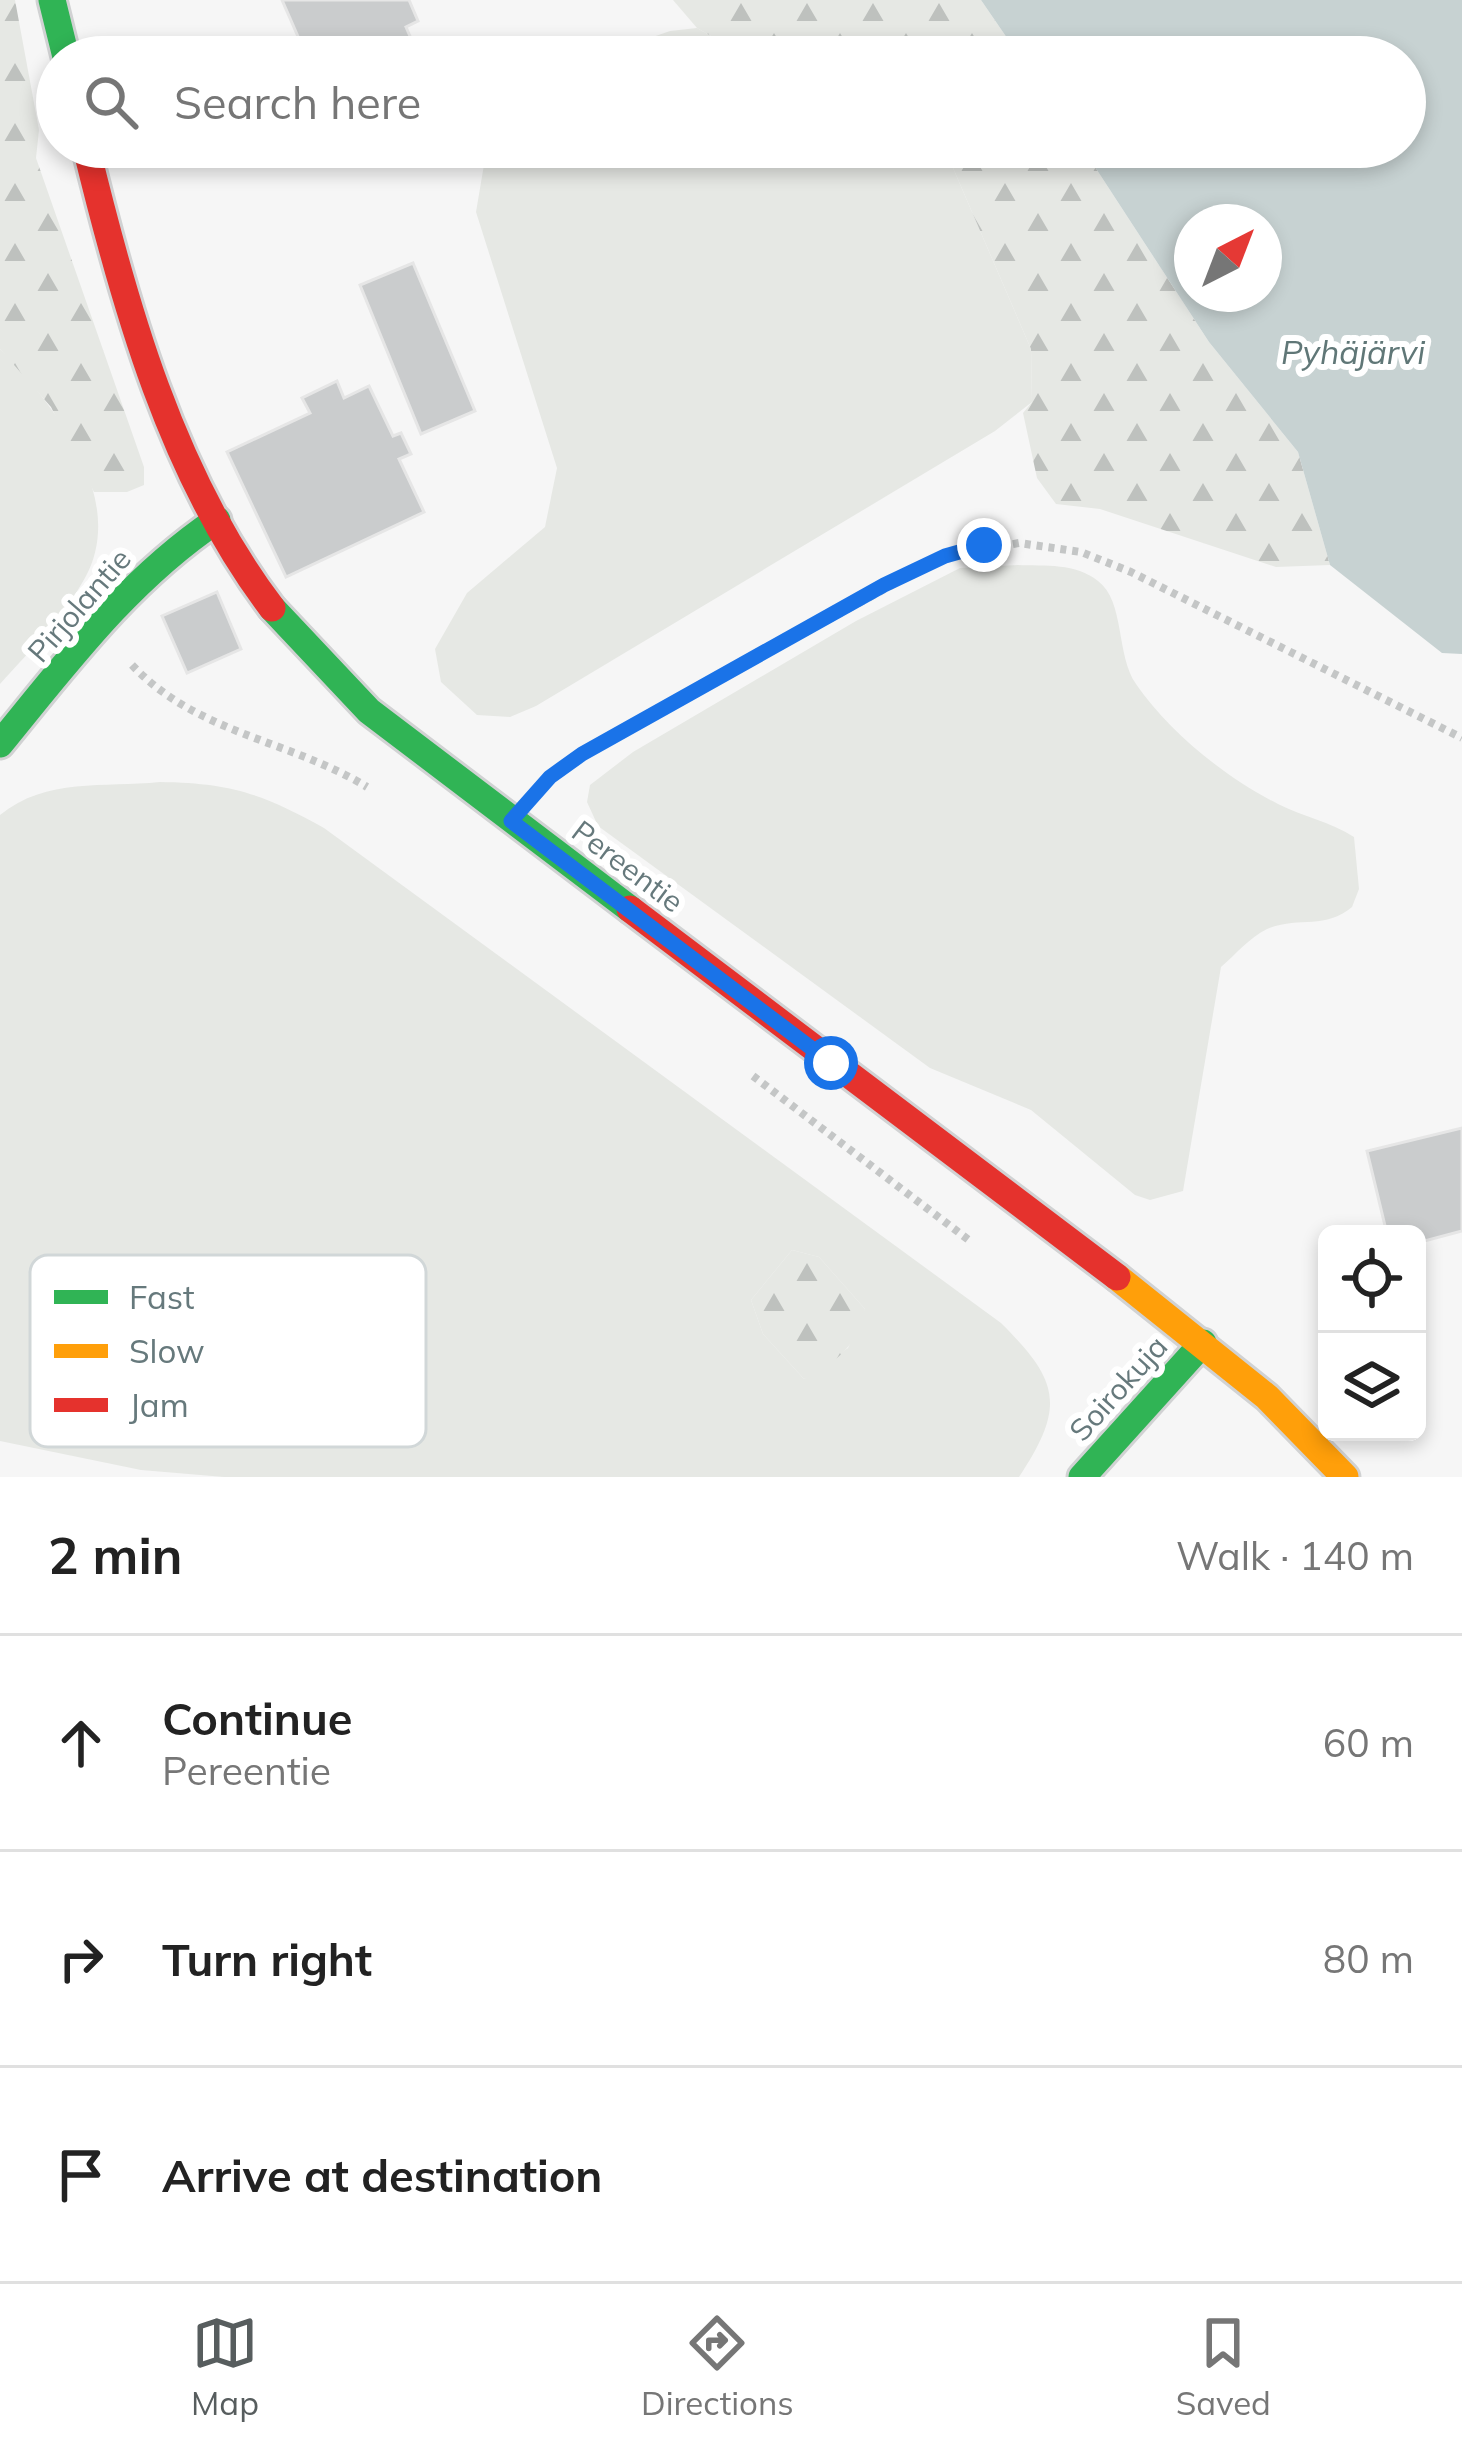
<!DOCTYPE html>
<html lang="en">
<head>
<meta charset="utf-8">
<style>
  :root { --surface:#fff; --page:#f2f2f2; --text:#222; --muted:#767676; --line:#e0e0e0; --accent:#575d5e }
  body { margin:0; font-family:Mulish,sans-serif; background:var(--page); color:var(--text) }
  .controls { position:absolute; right:36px; bottom:36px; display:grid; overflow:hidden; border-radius:18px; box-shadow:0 6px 18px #0003 }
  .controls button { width:108px; height:108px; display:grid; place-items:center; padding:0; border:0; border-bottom:3px solid var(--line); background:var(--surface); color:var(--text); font:60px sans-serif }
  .compass { position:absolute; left:1174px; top:204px; width:108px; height:108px; border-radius:50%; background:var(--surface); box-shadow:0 6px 18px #0003; rotate:42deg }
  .stop { position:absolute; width:36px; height:36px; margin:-27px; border:9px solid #1a73e8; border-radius:50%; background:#fff }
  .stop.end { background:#1a73e8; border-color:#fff; box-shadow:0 3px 12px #0008 }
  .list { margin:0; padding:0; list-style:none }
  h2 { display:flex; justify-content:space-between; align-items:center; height:156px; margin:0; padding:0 48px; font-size:51px }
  h2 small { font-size:39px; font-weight:400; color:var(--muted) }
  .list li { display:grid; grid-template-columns:78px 1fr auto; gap:36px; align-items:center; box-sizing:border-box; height:216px; padding:0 48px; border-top:3px solid var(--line) }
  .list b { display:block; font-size:45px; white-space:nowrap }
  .list p { margin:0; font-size:39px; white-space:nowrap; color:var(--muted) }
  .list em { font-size:39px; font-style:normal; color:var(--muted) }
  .icon { flex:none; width:66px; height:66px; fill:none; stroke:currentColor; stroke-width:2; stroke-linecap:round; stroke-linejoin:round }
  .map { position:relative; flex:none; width:1462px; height:1477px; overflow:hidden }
  .search { position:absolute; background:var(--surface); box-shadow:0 6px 18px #0003; left:36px; right:36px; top:36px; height:132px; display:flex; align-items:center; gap:30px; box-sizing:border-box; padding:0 42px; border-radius:66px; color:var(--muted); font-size:45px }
  .sheet { height:804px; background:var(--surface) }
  nav { display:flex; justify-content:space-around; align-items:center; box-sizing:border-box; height:168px; border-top:3px solid var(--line); background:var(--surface); font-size:33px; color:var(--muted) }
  nav a { display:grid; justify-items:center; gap:6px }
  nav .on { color:var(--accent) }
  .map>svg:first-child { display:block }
  .grass { fill:#e6e8e4; fill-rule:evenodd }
  .forest { fill:url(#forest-firs) }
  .water { fill:#c7d2d2; fill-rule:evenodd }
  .building { fill:#cacccd; stroke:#e6e6e6; stroke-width:3 }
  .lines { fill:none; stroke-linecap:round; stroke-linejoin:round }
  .fast-casing { stroke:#d1d2d3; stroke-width:33 }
  .slow-casing { stroke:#d1d2d3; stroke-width:33 }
  .jam-casing { stroke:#d1d2d3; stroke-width:33 }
  .path { stroke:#c4c6c6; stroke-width:8; stroke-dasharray:6 6; stroke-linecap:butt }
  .fast { stroke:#30b455; stroke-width:27 }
  .slow { stroke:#ff9f0a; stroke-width:27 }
  .jam { stroke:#e5322d; stroke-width:27 }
  .route { stroke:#1a73e8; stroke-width:15 }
  .labels { text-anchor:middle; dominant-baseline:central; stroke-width:12; stroke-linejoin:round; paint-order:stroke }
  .street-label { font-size:30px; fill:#66797c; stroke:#fff }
  .water-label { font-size:33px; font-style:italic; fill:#607777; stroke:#fff }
  .key { fill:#fff; stroke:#d1d7d8; stroke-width:3 }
  .key-label { font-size:33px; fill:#66797c }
</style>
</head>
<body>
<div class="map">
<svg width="1462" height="1477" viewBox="0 0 1462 1477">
  <defs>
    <pattern id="forest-firs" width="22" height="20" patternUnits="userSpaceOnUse" patternTransform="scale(3)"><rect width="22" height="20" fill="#e6e8e4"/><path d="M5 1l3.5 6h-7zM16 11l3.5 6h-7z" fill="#bec1be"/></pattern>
  </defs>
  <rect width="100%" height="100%" fill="#f6f6f6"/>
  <g class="grass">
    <path d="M697 28 748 57H596L670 31Z"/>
    <path d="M487 147H944L1031 349 1032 402 995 431 536 706 510 717 477 715 441 682 435 649 467 593 545 527 557 468 476 212Z"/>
    <path d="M0 349C52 402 128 497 86 576 65 615 30 651 0 684Z"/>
    <path d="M1018 565C1045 566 1076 563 1098 581 1125 601 1116 656 1136 684 1169 732 1226 778 1278 804 1304 817 1329 821 1354 837L1359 889 1352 907C1325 930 1298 916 1267 929 1250 937 1235 955 1221 967L1183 1191 1150 1200 1135 1195 1031 1110 930 1068 598 826 587 802 590 785 633 752 856 621 960 568Z"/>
    <path d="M160 782C231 783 263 794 324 828L1001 1323C1058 1380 1067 1405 1019 1477H224L141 1470 0 1441V815C47 777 103 788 160 782ZM792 1250 819 1257 865 1309 848 1348 804 1379 763 1334 751 1300Z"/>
  </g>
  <g class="forest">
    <path d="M0 0H15L39 130 36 158 144 467V485L127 492H94L51 407 0 349Z"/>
    <path d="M673 0H981L1020 57H748L697 28Z"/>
    <path d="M944 147H1082L1209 342 1298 452 1330 565 1276 567 1100 509 1056 504 1037 478 1023 413 1032 402 1031 349Z"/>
    <path d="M792 1250 819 1257 865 1309C861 1342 833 1366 804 1379L763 1334 751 1300Z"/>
  </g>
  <path class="water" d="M981 0H1462V654L1442 653 1330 565 1298 452 1209 342 1082 147H1405V57H1020ZM1192 222H1264V294H1192Z"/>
  <g class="building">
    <path d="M282 0H409L418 21 406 27 419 57H307Z"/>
    <path d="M413 263 475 411 421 434 360 285Z"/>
    <path d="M337 381 344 398 369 386 393 436 401 433 411 454 399 459 424 512 286 577 227 452 310 413 302 398Z"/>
    <path d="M217 592 241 649 187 673 162 616Z"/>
    <path d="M1462 1128V1231L1417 1243 1413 1230 1387 1234 1367 1151Z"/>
  </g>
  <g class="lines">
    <g class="fast-casing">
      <g id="fast">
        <path d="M52 0 66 57"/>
        <path d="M272 608 369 711 630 909"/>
        <path d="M0 744C67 662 128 580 217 520"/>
        <path d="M1082 1477 1203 1343"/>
      </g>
    </g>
    <g class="slow-casing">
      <path id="slow" d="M1117 1277 1267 1397 1345 1477"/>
    </g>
    <g class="jam-casing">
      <g id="jam">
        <path d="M86 147C124 304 172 477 272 608"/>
        <path d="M630 909 1117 1277"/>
      </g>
    </g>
    <g class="path">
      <path d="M132 665C197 734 290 740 367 787"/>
      <path d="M546 782 582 754 945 556 1019 543 1081 552 1131 572 1462 738"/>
      <path d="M753 1076 970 1241"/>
    </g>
    <use href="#fast" class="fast"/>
    <use href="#slow" class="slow"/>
    <use href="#jam" class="jam"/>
  </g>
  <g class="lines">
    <path class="route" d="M831 1063 511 821 550 777 582 754 884 585 945 556 984 545"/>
  </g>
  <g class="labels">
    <g class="street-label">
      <text transform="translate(79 605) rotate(-49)">Pirjolantie</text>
      <text transform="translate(628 866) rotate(37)">Pereentie</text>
      <text transform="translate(1118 1388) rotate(-48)">Soirokuja</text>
    </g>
    <g class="water-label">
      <text x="1353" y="351">Pyhäjärvi</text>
    </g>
  </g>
  <rect x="30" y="1255" width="396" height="192" rx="18" class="key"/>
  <rect x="54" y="1290" width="54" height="14" fill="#30b455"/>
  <rect x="54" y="1344" width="54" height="14" fill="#ff9f0a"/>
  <rect x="54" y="1398" width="54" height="14" fill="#e5322d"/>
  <g class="key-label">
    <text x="129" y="1309">Fast</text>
    <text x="129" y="1363">Slow</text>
    <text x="129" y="1417">Jam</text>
  </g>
</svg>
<div class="controls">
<button><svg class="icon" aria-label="locate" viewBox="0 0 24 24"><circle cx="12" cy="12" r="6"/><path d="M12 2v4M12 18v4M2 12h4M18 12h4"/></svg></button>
<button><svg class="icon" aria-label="layers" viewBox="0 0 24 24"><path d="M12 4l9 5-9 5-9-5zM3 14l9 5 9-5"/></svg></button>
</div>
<svg class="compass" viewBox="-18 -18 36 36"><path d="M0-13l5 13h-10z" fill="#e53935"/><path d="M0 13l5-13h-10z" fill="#767676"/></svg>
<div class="stop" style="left:831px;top:1063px"></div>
<div class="stop end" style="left:984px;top:545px"></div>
<div class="search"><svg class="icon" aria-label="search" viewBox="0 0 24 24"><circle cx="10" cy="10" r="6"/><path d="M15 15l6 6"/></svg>Search here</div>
</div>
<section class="sheet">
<h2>2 min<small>Walk · 140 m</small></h2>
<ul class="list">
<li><svg class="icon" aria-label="ahead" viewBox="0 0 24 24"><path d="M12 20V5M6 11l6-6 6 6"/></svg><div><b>Continue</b><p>Pereentie</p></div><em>60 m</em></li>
<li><svg class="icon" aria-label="right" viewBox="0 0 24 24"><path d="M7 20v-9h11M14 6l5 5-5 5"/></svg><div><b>Turn right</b></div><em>80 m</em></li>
<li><svg class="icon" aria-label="arrive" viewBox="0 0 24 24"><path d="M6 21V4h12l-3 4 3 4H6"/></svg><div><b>Arrive at destination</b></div></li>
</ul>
</section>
<nav>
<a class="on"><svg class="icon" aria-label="map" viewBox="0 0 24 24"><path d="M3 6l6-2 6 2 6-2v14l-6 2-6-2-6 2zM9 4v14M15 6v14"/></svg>Map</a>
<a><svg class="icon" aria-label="directions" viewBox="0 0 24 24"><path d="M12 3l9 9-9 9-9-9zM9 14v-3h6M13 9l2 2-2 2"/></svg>Directions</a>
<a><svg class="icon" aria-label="saved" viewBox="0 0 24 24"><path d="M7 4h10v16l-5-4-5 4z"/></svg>Saved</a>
</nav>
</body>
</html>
